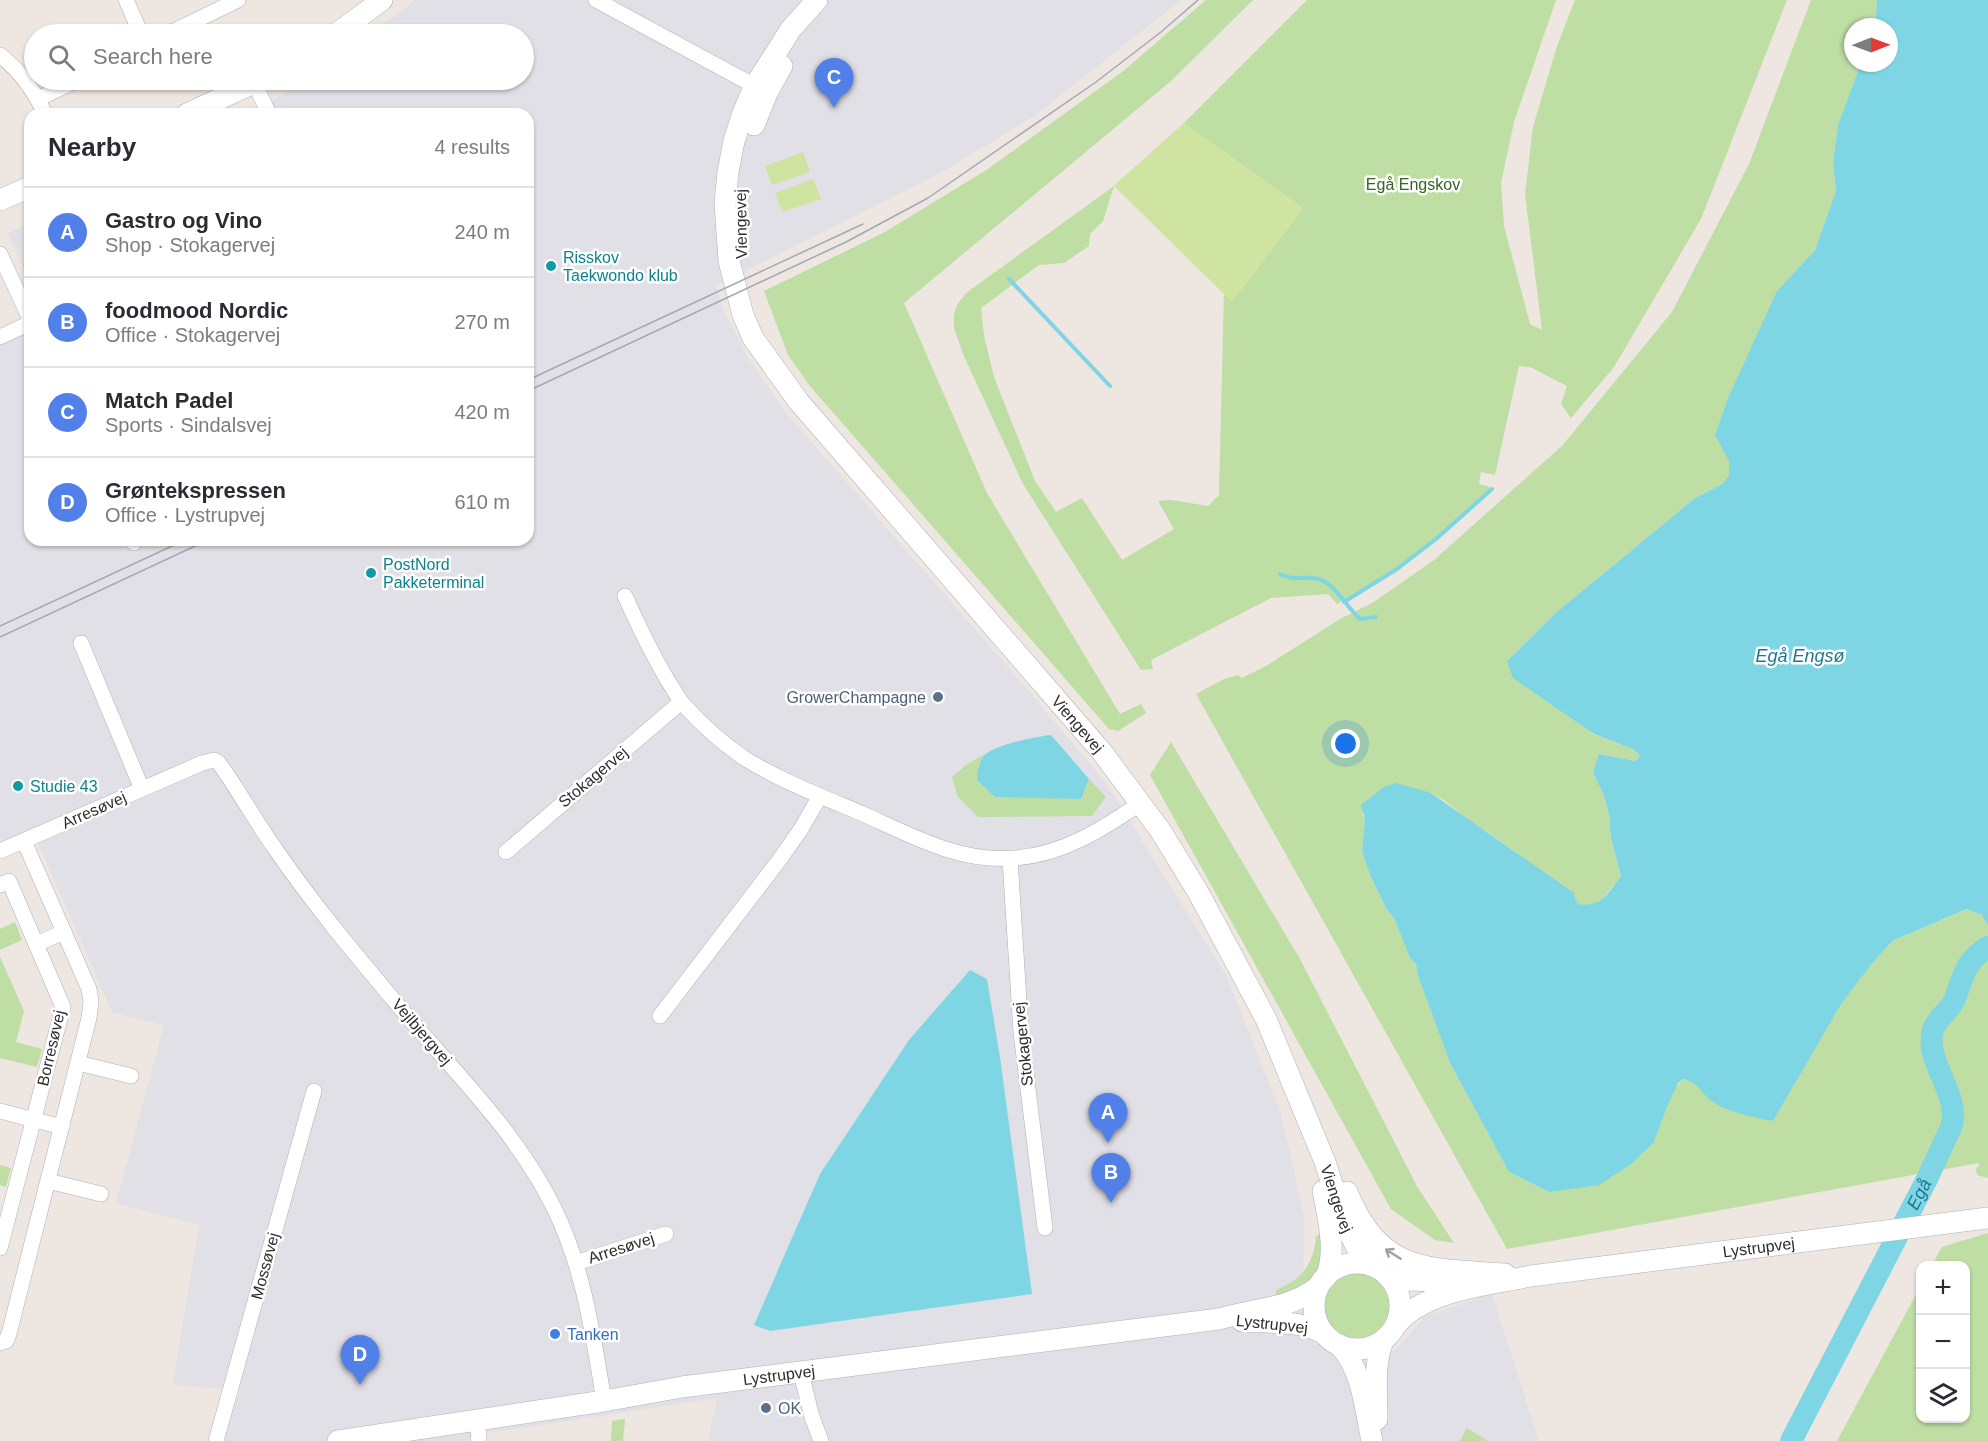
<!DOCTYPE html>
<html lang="en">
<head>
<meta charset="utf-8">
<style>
  :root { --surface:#fff; --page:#f7f7f7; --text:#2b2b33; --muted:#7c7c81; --line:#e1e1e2; --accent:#5180e9 }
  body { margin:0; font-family:Arial,sans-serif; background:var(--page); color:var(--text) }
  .controls { position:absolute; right:18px; bottom:18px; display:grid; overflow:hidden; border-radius:12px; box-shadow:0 2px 4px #0004 }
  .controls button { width:54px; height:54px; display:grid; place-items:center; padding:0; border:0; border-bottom:2px solid var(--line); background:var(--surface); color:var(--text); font:30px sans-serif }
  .compass { position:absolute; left:1844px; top:18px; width:54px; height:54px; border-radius:50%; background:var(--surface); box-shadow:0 2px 4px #0004; rotate:89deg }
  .you { position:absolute; left:1346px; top:744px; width:21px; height:21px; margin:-15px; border:4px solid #fff; border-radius:50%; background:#1a73e8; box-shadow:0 0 0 9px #1a73e833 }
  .badge { display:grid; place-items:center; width:39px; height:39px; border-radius:50%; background:var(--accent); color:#fff; font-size:20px; font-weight:700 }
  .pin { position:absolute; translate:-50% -50px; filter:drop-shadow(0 2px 3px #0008) }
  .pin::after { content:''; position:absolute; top:32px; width:21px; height:18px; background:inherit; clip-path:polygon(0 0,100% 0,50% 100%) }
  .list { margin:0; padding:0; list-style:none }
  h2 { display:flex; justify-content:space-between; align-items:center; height:78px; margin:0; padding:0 24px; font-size:26px }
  h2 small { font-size:20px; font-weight:400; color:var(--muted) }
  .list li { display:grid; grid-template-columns:39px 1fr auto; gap:18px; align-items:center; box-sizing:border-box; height:90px; padding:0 24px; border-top:2px solid var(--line) }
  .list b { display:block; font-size:22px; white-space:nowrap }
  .list p { margin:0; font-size:20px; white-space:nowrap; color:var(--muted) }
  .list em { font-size:20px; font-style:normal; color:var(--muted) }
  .icon { flex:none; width:33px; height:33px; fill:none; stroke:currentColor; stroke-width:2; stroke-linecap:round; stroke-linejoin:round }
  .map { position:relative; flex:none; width:1988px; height:1441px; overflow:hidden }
  .search { position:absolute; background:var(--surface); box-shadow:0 2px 4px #0004; left:24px; top:24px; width:510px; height:66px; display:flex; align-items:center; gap:15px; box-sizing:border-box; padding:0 21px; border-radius:33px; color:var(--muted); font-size:22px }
  .panel { position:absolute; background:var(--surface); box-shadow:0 2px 4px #0004; left:24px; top:108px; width:510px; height:438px; border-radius:18px }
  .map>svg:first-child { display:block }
  .industrial { fill:#e1e0e6 }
  .green { fill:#bedea3; fill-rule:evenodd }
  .pitch { fill:#cfe4a0 }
  .water { fill:#7ed5e4 }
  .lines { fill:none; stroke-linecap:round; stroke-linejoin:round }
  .stream { stroke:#7ed5e4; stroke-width:4 }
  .river { stroke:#7ed5e4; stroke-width:22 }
  .street-casing { stroke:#adb0b7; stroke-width:16 }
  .secondary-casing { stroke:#adb0b7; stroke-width:22 }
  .street { stroke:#fff; stroke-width:15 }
  .secondary { stroke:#fff; stroke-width:21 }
  .tram { stroke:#a4a8b5; stroke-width:1.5 }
  .oneway { stroke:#a0a0a0 }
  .culture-dot { fill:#0f9aa8; stroke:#fff; stroke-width:2 }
  .service-dot { fill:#5c6f8a; stroke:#fff; stroke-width:2 }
  .shop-dot { fill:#3f7fe0; stroke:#fff; stroke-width:2 }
  .labels { text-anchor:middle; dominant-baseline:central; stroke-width:5; stroke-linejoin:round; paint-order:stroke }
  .park-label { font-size:16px; fill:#386422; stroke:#fff }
  .street-label { font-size:16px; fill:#2d2d2d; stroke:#fff }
  .culture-label { font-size:16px; fill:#0d838f; stroke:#fff; text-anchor:start }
  .service-label { font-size:16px; fill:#4e5e75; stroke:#fff; text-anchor:end }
  .shop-label { font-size:16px; fill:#366cbe; stroke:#fff; text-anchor:start }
  .water-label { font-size:18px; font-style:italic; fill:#1b7893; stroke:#fff }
</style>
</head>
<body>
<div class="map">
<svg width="1988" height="1441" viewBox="0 0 1988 1441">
  <rect width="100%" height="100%" fill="#ede6e1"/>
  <g class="industrial">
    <path d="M415 0H1181L1033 117 935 176 715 286 724 311 748 358 787 414 1026 688 1106 783 1227 977 1281 1114 1304 1215 1303 1314 1308 1335 1324 1349 1366 1361 1397 1349 1425 1316 1492 1294 1539 1441H708L717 1398 475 1435 472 1441H222L240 1390 173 1385 199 1225 116 1203 164 1025 112 1012 33 831 0 844V341L30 327V540H528V114H244L277 98 305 80H524V34H372Z"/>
    <path d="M30 222V284L8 233Z"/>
  </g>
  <g class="green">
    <path d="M1206 0H1253L1171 81 904 303 987 493 1120 714 1141 704 1146 713 1118 731 1109 729 810 386 788 355 764 291 885 232 988 169 1122 72Z"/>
    <path d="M1307 0H1556L1514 122 1501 183 1504 226 1530 324 1542 330 1525 194 1533 127 1557 46 1575 0H1787L1701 219 1614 367 1571 418 1561 404 1567 386 1530 367 1519 366 1495 475 1481 472 1479 484 1490 487 1488 494 1436 539 1397 569 1337 604 1328 594 1271 598 1151 660 1153 669 1141 670 1023 484 963 354 954 328V315L957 305 966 293 1114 186 1184 123ZM1114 186 1224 292 1219 495 1208 506 1171 500 1158 501 1174 529 1122 560 1082 498 1056 512 1035 481 994 377 984 336 981 308 1039 265 1064 263 1089 246 1090 234 1103 221Z"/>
    <path d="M1811 0H1877L1876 17 1873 27H1853V63H1861L1838 125 1833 163 1836 191 1815 250 1777 291 1729 461V476L1722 484 1695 498 1558 611 1507 661 1593 734 1633 749 1640 756 1636 761 1600 754 1593 772 1604 796 1609 814 1611 838 1621 876 1601 901 1591 906 1577 904 1524 858 1486 831 1475 825 1445 801 1431 793 1362 814 1365 819 1362 851 1370 875 1386 908 1394 918 1410 958 1416 964 1418 976 1450 1063 1509 1172 1549 1192 1654 1142C1661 1124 1668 1092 1683 1079L1692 1080 1713 1102 1773 1121 1841 1003 1870 966 1892 941 1968 909 1982 915 1988 926V1178L1977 1175 1976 1169 1979 1165V1163L1507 1249 1196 694 1224 679 1238 675 1242 678 1266 666 1340 619 1374 602 1434 560 1562 446 1672 312 1749 164Z"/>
    <path d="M1171 742 1300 959 1418 1188 1454 1243 1435 1240 1391 1209 1150 775Z"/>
    <path d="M987 753 977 768 1061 798 1081 799 1089 779 1106 797 1092 816 978 817 958 797 952 777 966 765Z"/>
    <path d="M15 922 22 940 0 950V929Z"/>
    <path d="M0 957 24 1011 16 1042 42 1049 37 1067 0 1058Z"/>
    <path d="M0 1165 11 1168 6 1187 0 1185Z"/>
    <path d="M1988 1233V1441H1837L1920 1287V1418H1966V1266L1932 1265 1942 1247Z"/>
    <path d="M1324 1234 1326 1257 1315 1278 1276 1300V1291C1281 1287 1287 1285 1292 1282 1308 1271 1315 1254 1316 1236Z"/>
    <circle cx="1357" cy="1306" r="36"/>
    <path d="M625 1419 623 1441H611L612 1421Z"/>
    <path d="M1467 1428 1488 1441H1460Z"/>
  </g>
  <g class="pitch">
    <path d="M1184 123 1304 208 1232 302 1114 186Z"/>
    <path d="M803 152 810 172 772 185 765 166Z"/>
    <path d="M813 179 821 199 782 212 775 193Z"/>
  </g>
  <g class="water">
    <path d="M1877 0H1988V926L1982 915 1967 909 1892 941 1870 966 1841 1004 1773 1121C1754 1117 1730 1113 1713 1102 1701 1094 1699 1082 1683 1079L1678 1083 1666 1109 1654 1142 1630 1165 1599 1185 1549 1192 1509 1172 1450 1063 1418 976 1416 964 1410 958 1394 918 1386 908 1370 875 1362 851 1365 819 1361 805 1384 787 1396 783 1431 793 1574 893 1577 904C1602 908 1607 894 1621 876L1611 838 1609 814 1604 796 1593 772 1599 754 1636 761 1640 756 1633 749 1594 734 1513 678 1507 661 1558 611 1695 498 1722 484 1729 476V461L1715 435 1729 396 1777 291 1815 250 1836 191 1833 163 1838 125 1861 63H1889V27H1873L1876 17Z"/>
    <path d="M1051 735 1089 779 1081 799 995 797 977 780C977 771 979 761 986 754 996 745 1038 736 1051 735Z"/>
    <path d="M970 970 987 979 1000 1057 1032 1294 770 1331 754 1325 820 1174 909 1040Z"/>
  </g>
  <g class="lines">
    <g class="stream">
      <path d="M1009 279 1110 386"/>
      <path d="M1280 574C1295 582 1304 575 1318 579 1334 582 1347 608 1360 619L1376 617"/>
      <path d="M1344 602 1397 569 1436 539 1492 489"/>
    </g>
    <path class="river" id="s1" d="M1791 1441 1927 1179 1952 1125C1959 1091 1924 1061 1933 1030 1937 1017 1952 1010 1956 996 1963 975 1967 959 1988 947"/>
    <g class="street-casing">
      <g id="street">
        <path d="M126 0 141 34"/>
        <path d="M596 0 762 90"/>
        <path d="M168 34 238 0"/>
        <path d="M0 55C19 70 35 92 45 114"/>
        <path d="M254 82 269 114"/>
        <path d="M38 99 77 80"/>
        <path d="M0 254 30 319"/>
        <path d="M0 337 30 323"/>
        <path d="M132 540 134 543"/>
        <path d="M625 596C638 625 652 654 668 681 673 688 677 697 683 704 701 724 722 743 744 758 781 781 823 797 863 814 910 835 960 863 1014 858 1062 855 1101 830 1141 803"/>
        <path d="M81 643 142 789"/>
        <path d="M0 851 202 763 214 760 219 763C239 791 256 822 276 850 313 904 355 954 397 1004 452 1070 516 1130 554 1208 584 1269 593 1335 604 1401"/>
        <path d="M506 852 681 702"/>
        <path d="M1010 859 1021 1032 1045 1228"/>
        <path d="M0 885 9 881 63 1007 0 1248"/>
        <path d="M36 944 64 932"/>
        <path d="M660 1016 780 859 801 829 820 796"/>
        <path d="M78 1063 131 1076"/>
        <path d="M0 1111 62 1127"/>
        <path d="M48 1181 101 1194"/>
        <path d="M576 1263 666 1234"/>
        <path d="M0 1343 6 1341 9 1334 89 1018 91 1002 89 989 24 841"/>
        <path d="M801 1373 812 1417 821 1441"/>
        <path d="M476 1421 479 1435 478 1441"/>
        <path d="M216 1441 314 1091"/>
      </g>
    </g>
    <g class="secondary-casing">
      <g id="secondary">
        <path id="s2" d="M817 0 791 29 754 87 743 113 734 141 728 172 725 203 729 261 743 315 753 338 799 402 1102 752 1160 830 1198 892 1266 1019 1325 1162 1345 1224 1356 1246 1375 1267"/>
        <path d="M336 34 382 0"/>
        <path d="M187 114 260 80"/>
        <path d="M754 125 767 93 782 66"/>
        <path d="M0 200 30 187"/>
        <path d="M1323 1191C1328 1217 1337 1252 1326 1277"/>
        <path d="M1347 1192C1381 1275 1428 1268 1505 1274"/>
        <circle cx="1357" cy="1306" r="43"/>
        <path d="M1386 1274 1402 1280 1447 1281"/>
        <path d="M1242 1321C1268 1323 1300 1320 1323 1333"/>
        <path id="s3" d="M1396 1325C1424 1290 1489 1285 1531 1276L1988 1218"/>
        <path d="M1339 1345C1363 1370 1365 1409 1372 1441"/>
        <path d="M1377 1419C1377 1395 1373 1362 1384 1339"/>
        <path id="s4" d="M338 1441 604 1401 682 1387 1219 1319C1252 1309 1291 1309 1318 1287"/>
      </g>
    </g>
    <use href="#street" class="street"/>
    <use href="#secondary" class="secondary"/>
    <g class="tram">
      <path d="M528 380 863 224"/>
      <path d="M528 391 846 242 928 198 1096 82 1161 32 1198 0"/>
      <path d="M0 626 185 540"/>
      <path d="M0 637 208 540"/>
    </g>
  </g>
  <defs><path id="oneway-shaft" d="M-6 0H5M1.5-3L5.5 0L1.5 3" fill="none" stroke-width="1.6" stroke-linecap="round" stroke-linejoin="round" transform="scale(1.5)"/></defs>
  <use class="oneway" href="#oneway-shaft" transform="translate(1393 1254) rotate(-148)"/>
  <g class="culture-dot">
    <circle cx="551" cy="266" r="6"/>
    <circle cx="371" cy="573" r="6"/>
    <circle cx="18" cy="786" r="6"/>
  </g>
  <g class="service-dot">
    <circle cx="938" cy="697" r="6"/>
    <circle cx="766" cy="1408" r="6"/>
  </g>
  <circle class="shop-dot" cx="555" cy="1334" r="6"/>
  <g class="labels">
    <g class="park-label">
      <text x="1413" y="184">Egå Engskov</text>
    </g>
    <g class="street-label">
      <text transform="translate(741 224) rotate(-91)">Viengevej</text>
      <text stroke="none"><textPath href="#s2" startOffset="872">Viengevej</textPath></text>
      <text transform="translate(593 777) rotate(-40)">Stokagervej</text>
      <text transform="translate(94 810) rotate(-24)">Arresøvej</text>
      <text transform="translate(422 1032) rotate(49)">Vejlbjergvej</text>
      <text transform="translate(1023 1044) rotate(-96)">Stokagervej</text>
      <text transform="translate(51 1048) rotate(-77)">Borresøvej</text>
      <text stroke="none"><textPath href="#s2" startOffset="1416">Viengevej</textPath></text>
      <text stroke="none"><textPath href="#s3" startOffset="376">Lystrupvej</textPath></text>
      <text transform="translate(621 1248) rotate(-18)">Arresøvej</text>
      <text transform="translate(265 1266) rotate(-75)">Mossøvej</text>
      <text transform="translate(1272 1324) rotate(6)">Lystrupvej</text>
      <text stroke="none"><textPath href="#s4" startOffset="446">Lystrupvej</textPath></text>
    </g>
    <g class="culture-label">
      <text x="563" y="257">Risskov<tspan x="563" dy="18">Taekwondo klub</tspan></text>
      <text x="383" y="564">PostNord<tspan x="383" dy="18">Pakketerminal</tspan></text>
      <text x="30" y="786">Studie 43</text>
    </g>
    <g class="service-label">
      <text x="926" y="697">GrowerChampagne</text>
      <text x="778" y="1408" text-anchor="start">OK</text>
    </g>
    <g class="shop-label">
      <text x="567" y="1334">Tanken</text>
    </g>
    <g class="water-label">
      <text x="1800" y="656">Egå Engsø</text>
      <text stroke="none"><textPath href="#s1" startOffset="278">Egå</textPath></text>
    </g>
  </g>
</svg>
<div class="controls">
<button>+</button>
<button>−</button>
<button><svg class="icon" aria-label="layers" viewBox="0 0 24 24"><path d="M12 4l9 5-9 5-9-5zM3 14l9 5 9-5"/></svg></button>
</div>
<svg class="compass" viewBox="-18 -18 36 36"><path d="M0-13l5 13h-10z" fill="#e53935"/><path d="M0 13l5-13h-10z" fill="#7c7c81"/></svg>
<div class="you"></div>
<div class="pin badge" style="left:1108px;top:1143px">A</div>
<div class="pin badge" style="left:1111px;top:1203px">B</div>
<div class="pin badge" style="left:834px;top:108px">C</div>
<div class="pin badge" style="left:360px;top:1385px">D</div>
<div class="search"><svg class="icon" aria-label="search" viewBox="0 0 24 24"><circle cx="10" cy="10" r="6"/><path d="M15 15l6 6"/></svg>Search here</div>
<section class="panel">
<h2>Nearby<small>4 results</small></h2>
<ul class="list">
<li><span class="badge">A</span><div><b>Gastro og Vino</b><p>Shop · Stokagervej</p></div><em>240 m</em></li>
<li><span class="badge">B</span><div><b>foodmood Nordic</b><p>Office · Stokagervej</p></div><em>270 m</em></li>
<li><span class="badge">C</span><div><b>Match Padel</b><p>Sports · Sindalsvej</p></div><em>420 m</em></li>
<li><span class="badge">D</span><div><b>Grøntekspressen</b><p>Office · Lystrupvej</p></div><em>610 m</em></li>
</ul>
</section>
</div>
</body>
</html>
